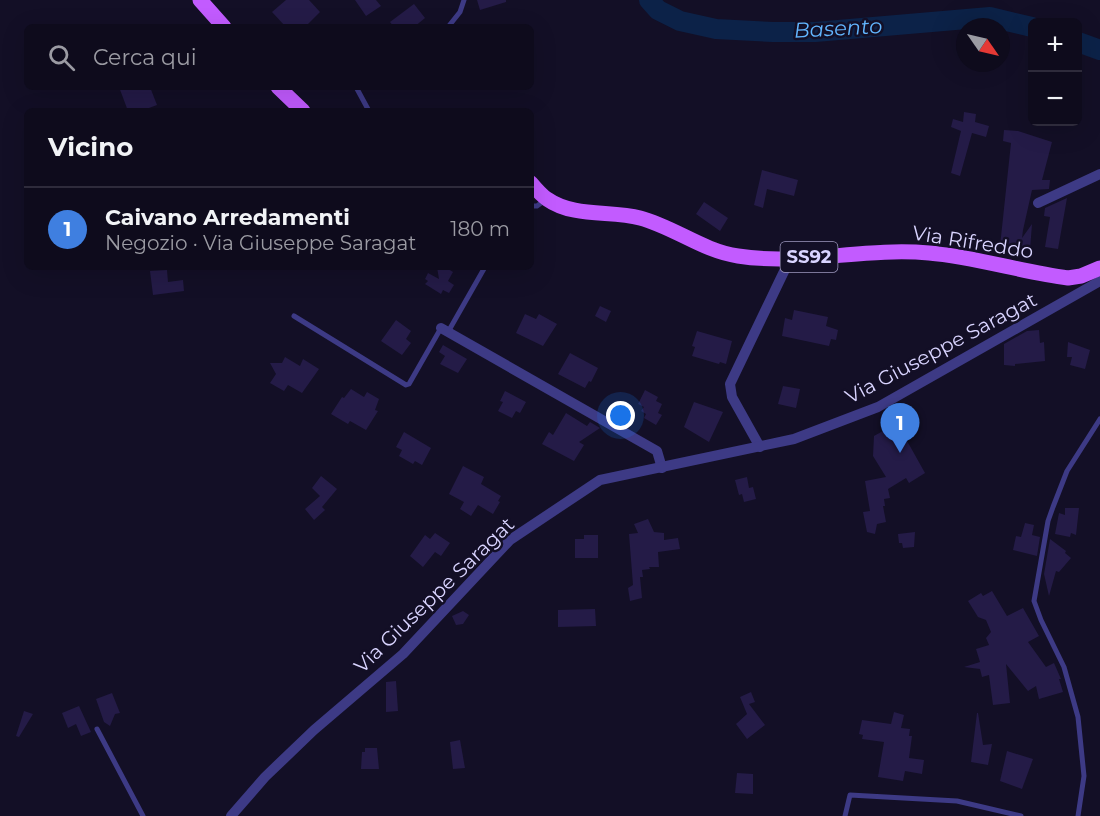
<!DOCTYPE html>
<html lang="it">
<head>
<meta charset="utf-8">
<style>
  :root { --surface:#0e0b1c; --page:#1c1929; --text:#f1f3f6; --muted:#9b9ba3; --line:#2e2b3b; --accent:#1a73e8 }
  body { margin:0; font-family:Montserrat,sans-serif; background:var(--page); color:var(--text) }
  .controls { position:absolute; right:18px; top:18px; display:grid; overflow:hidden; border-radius:9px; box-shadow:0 6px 24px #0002 }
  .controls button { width:54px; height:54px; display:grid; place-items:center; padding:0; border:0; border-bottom:2px solid var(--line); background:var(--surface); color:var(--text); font:30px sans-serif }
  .compass { position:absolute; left:956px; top:18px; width:54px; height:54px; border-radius:50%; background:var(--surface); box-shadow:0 6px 24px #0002; rotate:124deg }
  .you { position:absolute; left:621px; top:416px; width:21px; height:21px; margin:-15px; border:4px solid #fff; border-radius:50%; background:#1a73e8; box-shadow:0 0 0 9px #1a73e833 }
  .badge { display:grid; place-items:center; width:39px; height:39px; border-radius:50%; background:var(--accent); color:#fff; font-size:20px; font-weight:700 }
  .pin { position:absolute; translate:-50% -50px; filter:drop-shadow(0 2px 3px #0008) }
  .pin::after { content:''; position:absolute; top:32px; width:21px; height:18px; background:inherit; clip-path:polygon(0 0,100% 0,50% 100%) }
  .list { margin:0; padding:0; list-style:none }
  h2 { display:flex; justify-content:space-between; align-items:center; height:78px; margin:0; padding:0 24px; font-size:26px }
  h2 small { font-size:20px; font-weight:400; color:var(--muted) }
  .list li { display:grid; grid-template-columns:39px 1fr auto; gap:18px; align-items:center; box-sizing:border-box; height:84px; padding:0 24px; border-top:2px solid var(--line) }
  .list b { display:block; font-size:22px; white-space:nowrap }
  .list p { margin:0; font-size:20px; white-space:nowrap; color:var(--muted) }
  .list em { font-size:20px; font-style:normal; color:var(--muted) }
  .icon { flex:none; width:33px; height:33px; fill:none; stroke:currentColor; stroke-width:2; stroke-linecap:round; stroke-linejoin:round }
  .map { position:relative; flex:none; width:1100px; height:816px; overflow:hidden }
  .search { position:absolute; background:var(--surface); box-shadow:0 6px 24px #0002; left:24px; top:24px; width:510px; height:66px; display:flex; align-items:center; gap:15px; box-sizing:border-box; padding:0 21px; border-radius:9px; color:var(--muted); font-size:22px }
  .panel { position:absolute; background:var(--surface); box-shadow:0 6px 24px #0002; left:24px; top:108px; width:510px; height:162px; border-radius:9px }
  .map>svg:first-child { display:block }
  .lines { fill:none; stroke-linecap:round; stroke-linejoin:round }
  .river { stroke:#0c2248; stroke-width:20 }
  .building { fill:#241b47 }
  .service { stroke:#3d3a85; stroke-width:5 }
  .minor { stroke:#3d3a85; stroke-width:10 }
  .primary { stroke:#c25bff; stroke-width:15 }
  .labels { text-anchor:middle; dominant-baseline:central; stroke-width:5; stroke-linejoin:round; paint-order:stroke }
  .shield { fill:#130f26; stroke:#9e99be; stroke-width:1.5 }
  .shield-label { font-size:18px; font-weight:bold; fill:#d9d4ff }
  .street-label { font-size:20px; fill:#d9d4ff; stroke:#130f26 }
  .water-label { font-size:21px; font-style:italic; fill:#62b6ff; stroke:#130f26 }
</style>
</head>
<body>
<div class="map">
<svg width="1100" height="816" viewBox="0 0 1100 816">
  <rect width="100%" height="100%" fill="#130f26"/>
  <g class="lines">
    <g class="river">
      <path d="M649 0 658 10 680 21 716 29 773 32H815L990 17 1032 27"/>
      <path d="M1078 42 1100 50"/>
    </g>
  </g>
  <g class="building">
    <path d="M286 0H309L320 12 305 27H286L272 12Z"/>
    <path d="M355 0H376L381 6 366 16Z"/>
    <path d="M477 0H506V2L480 10Z"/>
    <path d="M414 4 425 18 414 27H394L390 22Z"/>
    <path d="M119 87H150L157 105 141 111H128Z"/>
    <path d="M964 112 976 114 975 122 989 126 986 137 972 133 960 176 951 173 961 131 951 127 953 119 963 122Z"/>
    <path d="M1004 130 1018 131 1052 142 1042 180H1050L1049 189 1032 190 1023 230 1022 238 1032 224 1030 250 1000 246 1011 143 1003 141Z"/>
    <path d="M762 170 798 180 794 196 767 189 763 208 754 205Z"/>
    <path d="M1067 198 1058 249 1045 247 1050 217 1044 216 1045 208Z"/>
    <path d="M704 202 728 218 720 231 696 214Z"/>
    <path d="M437 267H445L453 272 448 281 454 285 449 293 443 290 441 294 425 284 428 281 425 279 428 273 439 279Z"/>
    <path d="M167 270 168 282 183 280 184 291 153 295 150 271Z"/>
    <path d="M600 306 611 311 606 322 595 316Z"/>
    <path d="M794 310 828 317 826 326 838 330 836 340 831 339 829 346 782 336 785 318 792 320Z"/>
    <path d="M525 314 536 319 539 314 557 324 543 346 516 333Z"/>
    <path d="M396 320 411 331 406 339 411 343 402 355 381 341Z"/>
    <path d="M1039 330 1040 343 1044 342 1045 361 1015 364V366L1004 365V344L1027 331Z"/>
    <path d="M697 331 732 341 726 364 720 362 719 364 692 356 695 347 692 346Z"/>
    <path d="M1068 342 1090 350 1085 369 1070 365 1072 357H1067Z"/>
    <path d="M443 345 467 359 458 373 440 364 445 356 439 352Z"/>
    <path d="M570 353 598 368 591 382 589 381 585 388 558 374Z"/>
    <path d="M285 357 300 366 303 359 319 369 302 393 288 385 284 391 270 383 276 374 270 363H282Z"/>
    <path d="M783 386 800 389 796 408 778 404Z"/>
    <path d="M351 389 364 397 367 392 379 399 375 410 378 411 366 430 350 421 348 424 331 414 342 397 344 398Z"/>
    <path d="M645 390 658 397 656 401 662 404 658 413 662 415 656 425 644 418 646 414 641 411 644 407 638 404Z"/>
    <path d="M505 391 526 402 520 413 516 411 512 418 498 411 503 402 500 401Z"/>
    <path d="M694 402 723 412 709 442 684 427Z"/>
    <path d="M566 413 587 426 590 422 600 428 579 442 584 445 574 461 542 444 549 432 553 435Z"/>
    <path d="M897 423 925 473 909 483 906 478 888 489 890 498 884 499 885 506H883L886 522 877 524 875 534 867 532 863 512 870 511 865 481 886 477 873 456 874 436Z"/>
    <path d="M404 432 431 448 422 465 415 461 413 464 399 456 402 450 396 447Z"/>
    <path d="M463 466 484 477 481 484 501 496 498 501 500 502 493 514 478 505 471 516 460 509 464 502 449 494Z"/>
    <path d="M321 476 337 489 322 507 325 510 314 520 305 509 320 496 312 488Z"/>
    <path d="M747 477 749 488 753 487 756 499 744 502 742 494 739 495 735 480Z"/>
    <path d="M1065 508H1079L1076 535 1071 533 1070 537 1055 534 1059 513 1065 515Z"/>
    <path d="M648 519 654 532 664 533V540L678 538 680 549 658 552 659 567H649L650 569 642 570 643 577H640L642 598 630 601 628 588 633 585 629 534 638 533 634 524Z"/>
    <path d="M1025 523 1034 525 1032 535 1040 537 1037 556 1013 550 1016 536 1021 537Z"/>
    <path d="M915 532 914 547 903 548 902 543H899L898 534Z"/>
    <path d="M435 533 450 543 441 556 435 552 423 567 410 556 425 535 430 539Z"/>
    <path d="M584 535H598V558H575V539H584Z"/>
    <path d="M1050 539 1066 551 1065 553 1071 558 1059 572 1056 571 1049 596 1044 574Z"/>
    <path d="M992 591 1007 616 1023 608 1039 636 1028 642 1046 667 1054 663 1061 679H1059L1063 692 1039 699 1036 686 1028 691 1006 664 1010 703 993 705 989 675 982 677 980 669 964 667 980 662 976 649 989 645 986 638 991 632 986 620 978 617 968 601 981 593 983 596Z"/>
    <path d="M595 609 596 626 558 627V610Z"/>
    <path d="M463 611 469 615 463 624 456 625 452 616Z"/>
    <path d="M396 681 398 711 386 712V682Z"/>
    <path d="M751 692 755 702 749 704 765 725 747 739 736 724 747 714 740 697Z"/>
    <path d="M112 693 120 713 115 714 110 726 104 722 96 699Z"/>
    <path d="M79 706 91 732 81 736 76 724 68 728 62 713Z"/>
    <path d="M24 711 33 714 19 737 16 736Z"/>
    <path d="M894 712 904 715 901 728 910 729 909 736H912L909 758 924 760 922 774 905 771 903 781 878 777 884 742 862 739 863 735 859 734 862 720 891 724Z"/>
    <path d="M977 713H978L983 745 992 744 988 765 971 762Z"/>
    <path d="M460 740 465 768 453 769 450 742Z"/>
    <path d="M365 748H377L379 769H361L362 752H365Z"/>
    <path d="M1007 751 1033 759 1022 789 1000 781Z"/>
    <path d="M737 773 753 774V794L735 793Z"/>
  </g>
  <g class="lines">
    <g class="service">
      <path d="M448 27 460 12 464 0"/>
      <path d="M356 87 369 111"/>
      <path d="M531 206H537L545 200"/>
      <path d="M294 316 406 385 409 384 441 328"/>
      <path d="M448 332 485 267"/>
      <path d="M97 729 143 816"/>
      <path d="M845 816 850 795 957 801 1021 816"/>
      <path d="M1078 816 1084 776 1078 717 1064 667 1041 620 1034 601 1048 521 1053 507 1067 471 1100 419"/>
    </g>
    <g class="minor">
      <path d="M1038 203 1100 174"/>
      <path d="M441 328 657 451 662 468"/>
      <path d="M760 447 732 397 730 384 790 259"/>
      <path d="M231 816 265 777 314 730 403 654 510 540 600 480 794 439 878 407 1100 281"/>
    </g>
    <g class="primary">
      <path d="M200 0 224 27"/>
      <path d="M278 87 303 111"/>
      <path d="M531 183C536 189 541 195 547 199 574 218 611 210 640 218 674 227 703 251 738 256 801 266 865 247 929 253 976 257 1021 272 1068 278L1081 276 1100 268"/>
    </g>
  </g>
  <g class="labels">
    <rect class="shield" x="780.5" y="242" width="57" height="30" rx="4.5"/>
    <g class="shield-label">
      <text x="809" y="257">SS92</text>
    </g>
    <g class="street-label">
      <text transform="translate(973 242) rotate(9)">Via Rifreddo</text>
      <text transform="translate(941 348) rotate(-28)">Via Giuseppe Saragat</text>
      <text transform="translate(434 595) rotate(-44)">Via Giuseppe Saragat</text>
    </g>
    <g class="water-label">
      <text transform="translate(838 28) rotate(-3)">Basento</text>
    </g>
  </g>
</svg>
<div class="controls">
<button>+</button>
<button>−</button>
</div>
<svg class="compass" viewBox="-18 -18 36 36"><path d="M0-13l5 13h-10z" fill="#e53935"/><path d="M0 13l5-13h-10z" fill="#9b9ba3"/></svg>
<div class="you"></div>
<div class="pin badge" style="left:900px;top:453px;background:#3f7fe0">1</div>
<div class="search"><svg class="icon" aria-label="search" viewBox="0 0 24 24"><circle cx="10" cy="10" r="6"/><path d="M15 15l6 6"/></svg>Cerca qui</div>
<section class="panel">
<h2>Vicino<small></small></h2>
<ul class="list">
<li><span class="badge" style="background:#3f7fe0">1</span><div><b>Caivano Arredamenti</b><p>Negozio · Via Giuseppe Saragat</p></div><em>180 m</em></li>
</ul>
</section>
</div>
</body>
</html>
